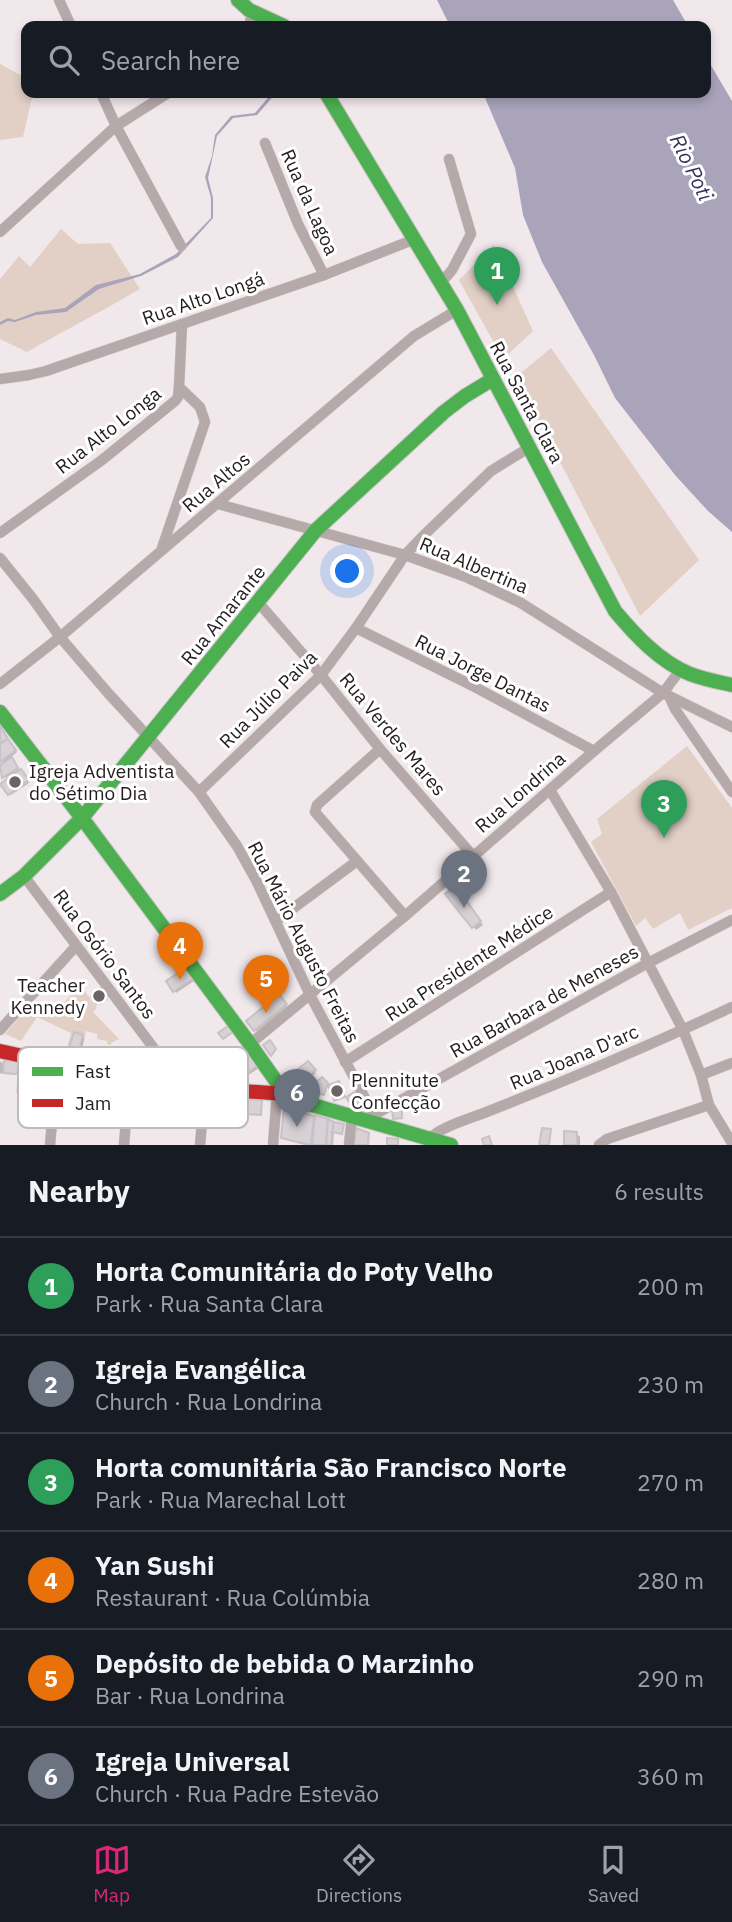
<!DOCTYPE html>
<html lang="en">
<head>
<meta charset="utf-8">
<style>
  :root { --surface:#171b24; --page:#20242c; --text:#f1f3f6; --muted:#9ea1a6; --line:#363941; --accent:#db2777 }
  body { margin:0; font-family:"IBM Plex Sans",sans-serif; background:var(--page); color:var(--text) }
  .you { position:absolute; left:348px; top:572px; width:24px; height:24px; margin:-18px; border:5px solid #fff; border-radius:50%; background:#1a73e8; box-shadow:0 0 0 10px #1a73e833 }
  .badge { display:grid; place-items:center; width:46px; height:46px; border-radius:50%; background:var(--accent); color:#fff; font-size:23px; font-weight:700 }
  .pin { position:absolute; translate:-50% -58px; filter:drop-shadow(0 2px 4px #0008) }
  .pin::after { content:''; position:absolute; top:37px; width:24px; height:21px; background:inherit; clip-path:polygon(0 0,100% 0,50% 100%) }
  .list { margin:0; padding:0; list-style:none }
  h2 { display:flex; justify-content:space-between; align-items:center; height:91px; margin:0; padding:0 28px; font-size:30px }
  h2 small { font-size:23px; font-weight:400; color:var(--muted) }
  .list li { display:grid; grid-template-columns:46px 1fr auto; gap:21px; align-items:center; box-sizing:border-box; height:98px; padding:0 28px; border-top:2px solid var(--line) }
  .list b { display:block; font-size:26px; white-space:nowrap }
  .list p { margin:0; font-size:23px; white-space:nowrap; color:var(--muted) }
  .list em { font-size:23px; font-style:normal; color:var(--muted) }
  .icon { flex:none; width:38px; height:38px; fill:none; stroke:currentColor; stroke-width:2; stroke-linecap:round; stroke-linejoin:round }
  .map { position:relative; flex:none; width:732px; height:1145px; overflow:hidden }
  .search { position:absolute; background:var(--surface); box-shadow:0 4px 10px #0003; left:21px; right:21px; top:21px; height:77px; display:flex; align-items:center; gap:18px; box-sizing:border-box; padding:0 24px; border-radius:14px; color:var(--muted); font-size:26px }
  .sheet { height:679px; background:var(--surface) }
  nav { display:flex; justify-content:space-around; align-items:center; box-sizing:border-box; height:98px; border-top:2px solid var(--line); background:var(--surface); font-size:19px; color:var(--muted) }
  nav a { display:grid; justify-items:center; gap:4px }
  nav .on { color:var(--accent) }
  .map>svg:first-child { display:block }
  .green { fill:#e2d0c7 }
  .water { fill:#aaa4bb }
  .shadow { fill:#0003 }
  .building { fill:#d8d2d6; stroke:#c8c2c6; stroke-width:2 }
  .lines { fill:none; stroke-linecap:round; stroke-linejoin:round }
  .street-casing { stroke:#cbc4c7; stroke-width:11 }
  .fast-casing { stroke:#cbc4c7; stroke-width:16 }
  .jam-casing { stroke:#cbc4c7; stroke-width:16 }
  .street { stroke:#b6a9a9; stroke-width:10 }
  .fast { stroke:#4caf50; stroke-width:14 }
  .jam { stroke:#c62828; stroke-width:14 }
  .poi-dot { fill:#6b6466; stroke:#fff; stroke-width:2.5 }
  .labels { text-anchor:middle; dominant-baseline:central; stroke-width:6; stroke-linejoin:round; paint-order:stroke }
  .street-label { font-size:19px; fill:#231d1f; stroke:#fff }
  .poi-label { font-size:19px; fill:#231d1f; stroke:#fff; text-anchor:start }
  .water-label { font-size:21px; font-style:italic; fill:#3a305c; stroke:#fff }
  .key { fill:#fff; stroke:#bdbbbc; stroke-width:2 }
  .key-label { font-size:19px; fill:#231d1f }
</style>
</head>
<body>
<div class="map">
<svg width="732" height="1145" viewBox="0 0 732 1145">
  <rect width="100%" height="100%" fill="#f1e8eb"/>
  <g class="green">
    <path d="M0 64 26 78V93H33L23 137 0 140Z"/>
    <path d="M61 229 78 244 110 243 140 289C103 311 65 330 27 352L0 339V279L19 256 30 267Z"/>
    <path d="M494 245 533 331 503 359 459 280Z"/>
    <path d="M551 348 699 560 640 616 516 377Z"/>
    <path d="M687 746 732 808V908L688 930 680 913 653 929 645 918 636 926 591 842 602 834 597 819Z"/>
    <path d="M80 985 97 1008 93 1012 119 1039 111 1043V1045L107 1044V1041L97 1039V1034L86 1031 80 1061 71 1059 73 1053 66 1051 71 1033 37 1017 21 1041 5 1034 34 1001 53 1015Z"/>
    <path d="M19 1062 50 1069 48 1093H16Z"/>
  </g>
  <g class="water">
    <path d="M437 0H673L688 26H450Z"/>
    <path d="M706 57 732 101V532L708 511 675 475 615 398 594 355 542 262 523 215 515 168 483 93H706Z"/>
    <path d="M272 93H276L257 115 233 118 217 136 208 178 213 198V218L178 257 141 276 99 289 66 312 36 315 15 322 8 321 0 325V322L8 318 15 320 36 312 65 308 96 285 140 274 176 254 211 218V198L205 177 212 156 215 135 231 116 255 113Z"/>
  </g>
  <g class="shadow">
    <path d="M0 726 17 752 10 758 29 783 11 795 3 785 17 774 16 772 5 778 0 772V767L5 764 0 759Z"/>
    <path d="M459 891 483 925 476 930 448 894Z"/>
    <path d="M188 972 194 981 176 993 175 991Z"/>
    <path d="M101 991 108 999 100 1005 93 997Z"/>
    <path d="M279 997 289 1008 258 1033 248 1021Z"/>
    <path d="M82 1037 84 1039 80 1054 72 1052Z"/>
    <path d="M250 1056 259 1068 247 1076 238 1065Z"/>
    <path d="M0 1061 5 1065 18 1063 20 1065 19 1075 7 1074 3 1071V1074L0 1073Z"/>
    <path d="M308 1063 316 1073 299 1087 290 1077Z"/>
    <path d="M313 1118 334 1132 333 1145H305L286 1140 283 1137Z"/>
    <path d="M577 1134 580 1137V1145H566Z"/>
  </g>
  <g class="building">
    <path d="M0 725 8 739 0 743Z"/>
    <path d="M8 739 16 750 0 762V744Z"/>
    <path d="M12 757 18 768 2 778 0 765Z"/>
    <path d="M21 769 29 780 8 795 0 784Z"/>
    <path d="M456 886 481 921 472 928 445 894Z"/>
    <path d="M186 968 193 979 173 992 166 981Z"/>
    <path d="M101 988 107 996 96 1004 91 997Z"/>
    <path d="M279 994 287 1004 254 1031 246 1021Z"/>
    <path d="M229 1025 234 1031 223 1039 218 1033Z"/>
    <path d="M74 1032 83 1035 78 1054 68 1051Z"/>
    <path d="M270 1040 276 1049 271 1056 263 1045Z"/>
    <path d="M250 1054 258 1065 244 1076 236 1065Z"/>
    <path d="M4 1060 19 1061 17 1074 3 1073Z"/>
    <path d="M308 1061 316 1070 296 1087 288 1077Z"/>
    <path d="M322 1077 328 1083 324 1095 307 1090Z"/>
    <path d="M339 1081 345 1097 334 1101 328 1085Z"/>
    <path d="M356 1091 362 1101 352 1107 346 1097Z"/>
    <path d="M248 1099 262 1100 261 1115 247 1114Z"/>
    <path d="M402 1105V1118L393 1119 392 1109Z"/>
    <path d="M284 1107 314 1116 311 1145 281 1138Z"/>
    <path d="M315 1115 328 1119 326 1145H312Z"/>
    <path d="M328 1119 334 1122 331 1145H326Z"/>
    <path d="M334 1122 344 1124 342 1134 332 1132Z"/>
    <path d="M356 1128 369 1133 368 1145H354Z"/>
    <path d="M542 1128 551 1129 549 1145H539Z"/>
    <path d="M564 1131 577 1132V1145H564Z"/>
    <path d="M489 1136 492 1145H484L482 1139Z"/>
    <path d="M387 1138 398 1139V1145H387Z"/>
  </g>
  <g class="lines">
    <g class="street-casing">
      <g id="street">
        <path d="M59 0 71 26"/>
        <path d="M249 26 252 14"/>
        <path d="M101 93 116 126 181 246"/>
        <path d="M265 143 298 224 324 275"/>
        <path d="M0 232 116 126 168 93"/>
        <path d="M441 283 452 270 471 234 449 159"/>
        <path d="M0 379 29 375 46 371 324 275 415 239"/>
        <path d="M218 504 405 555 466 577 521 603 663 693 732 727"/>
        <path d="M0 533 102 460 175 401 178 397 179 387 182 324"/>
        <path d="M162 548 205 422 200 407 179 387"/>
        <path d="M0 558 33 599 60 637 108 693 199 792 237 846 256 880 310 995 374 1115 375 1124"/>
        <path d="M258 602 321 675 380 749 473 856"/>
        <path d="M356 628 473 686 594 751"/>
        <path d="M0 684 60 637 414 336 457 310"/>
        <path d="M669 696 675 709 732 792"/>
        <path d="M380 749 317 805 315 812 405 916"/>
        <path d="M550 790 611 892 683 1030 701 1075 709 1105 732 1143"/>
        <path d="M199 792 321 675 356 628 405 555 424 535 491 471 530 447"/>
        <path d="M24 876 183 1087"/>
        <path d="M276 921 357 861"/>
        <path d="M0 1030 76 946"/>
        <path d="M250 1044 405 916 594 751 663 693 681 669"/>
        <path d="M345 1062 611 892"/>
        <path d="M701 1075 732 1063"/>
        <path d="M374 1115 648 963 732 920"/>
        <path d="M428 1141C434 1129 471 1118 484 1113 568 1080 651 1045 732 1007"/>
        <path d="M50 1145C53 1114 52 1086 82 1069"/>
        <path d="M124 1145 129 1083"/>
        <path d="M200 1145 205 1089"/>
        <path d="M273 1145 277 1094"/>
        <path d="M349 1145 352 1116"/>
        <path d="M599 1145 607 1139 709 1105"/>
      </g>
    </g>
    <g class="fast-casing">
      <g id="fast">
        <path d="M238 0 249 10 284 26"/>
        <path d="M326 93 457 310 615 611C635 635 660 662 690 674 703 679 718 682 732 685"/>
        <path d="M0 712 82 818 250 1044 285 1094 302 1102 451 1145"/>
        <path d="M0 894 24 876 82 818 316 530 444 412 465 396 493 379"/>
      </g>
    </g>
    <g class="jam-casing">
      <path id="jam" d="M0 1051 82 1069 129 1083 285 1094"/>
    </g>
    <use href="#street" class="street"/>
    <use href="#fast" class="fast"/>
    <use href="#jam" class="jam"/>
  </g>
  <g class="poi-dot">
    <circle cx="15" cy="782" r="7"/>
    <circle cx="99" cy="996" r="7"/>
    <circle cx="337" cy="1091" r="7"/>
  </g>
  <g class="labels">
    <g class="street-label">
      <text transform="translate(310 202) rotate(66)">Rua da Lagoa</text>
      <text transform="translate(203 298) rotate(-19)">Rua Alto Longá</text>
      <text transform="translate(527 402) rotate(62)">Rua Santa Clara</text>
      <text transform="translate(108 430) rotate(-38)">Rua Alto Longa</text>
      <text transform="translate(216 482) rotate(-40)">Rua Altos</text>
      <text transform="translate(474 565) rotate(23)">Rua Albertina</text>
      <text transform="translate(223 615) rotate(-51)">Rua Amarante</text>
      <text transform="translate(483 673) rotate(27)">Rua Jorge Dantas</text>
      <text transform="translate(268 699) rotate(-45)">Rua Júlio Paiva</text>
      <text transform="translate(393 734) rotate(50)">Rua Verdes Mares</text>
      <text transform="translate(520 792) rotate(-41)">Rua Londrina</text>
      <text transform="translate(304 942) rotate(63)">Rua Mário Augusto Freitas</text>
      <text transform="translate(105 954) rotate(53)">Rua Osório Santos</text>
      <text transform="translate(469 963) rotate(-33)">Rua Presidente Médice</text>
      <text transform="translate(544 1001) rotate(-29)">Rua Barbara de Meneses</text>
      <text transform="translate(574 1057) rotate(-23)">Rua Joana D'arc</text>
    </g>
    <g class="poi-label">
      <text x="29" y="771">Igreja Adventista<tspan x="29" dy="22">do Sétimo Dia</tspan></text>
      <text x="85" y="985" text-anchor="end">Teacher<tspan x="85" dy="22">Kennedy</tspan></text>
      <text x="351" y="1080">Plennitute<tspan x="351" dy="22">Confecção</tspan></text>
    </g>
    <g class="water-label">
      <text transform="translate(692 167) rotate(64)">Rio Poti</text>
    </g>
  </g>
  <rect x="18" y="1047" width="230" height="81" rx="10" class="key"/>
  <rect x="32" y="1067" width="31" height="9" fill="#4caf50"/>
  <rect x="32" y="1099" width="31" height="8" fill="#c62828"/>
  <g class="key-label">
    <text x="75" y="1078">Fast</text>
    <text x="75" y="1110">Jam</text>
  </g>
</svg>
<div class="you"></div>
<div class="pin badge" style="left:497px;top:305px;background:#2e9e5b">1</div>
<div class="pin badge" style="left:464px;top:908px;background:#6b7280">2</div>
<div class="pin badge" style="left:664px;top:838px;background:#2e9e5b">3</div>
<div class="pin badge" style="left:180px;top:980px;background:#e8710a">4</div>
<div class="pin badge" style="left:266px;top:1013px;background:#e8710a">5</div>
<div class="pin badge" style="left:297px;top:1127px;background:#6b7280">6</div>
<div class="search"><svg class="icon" aria-label="search" viewBox="0 0 24 24"><circle cx="10" cy="10" r="6"/><path d="M15 15l6 6"/></svg>Search here</div>
</div>
<section class="sheet">
<h2>Nearby<small>6 results</small></h2>
<ul class="list">
<li><span class="badge" style="background:#2e9e5b">1</span><div><b>Horta Comunitária do Poty Velho</b><p>Park · Rua Santa Clara</p></div><em>200 m</em></li>
<li><span class="badge" style="background:#6b7280">2</span><div><b>Igreja Evangélica</b><p>Church · Rua Londrina</p></div><em>230 m</em></li>
<li><span class="badge" style="background:#2e9e5b">3</span><div><b>Horta comunitária São Francisco Norte</b><p>Park · Rua Marechal Lott</p></div><em>270 m</em></li>
<li><span class="badge" style="background:#e8710a">4</span><div><b>Yan Sushi</b><p>Restaurant · Rua Colúmbia</p></div><em>280 m</em></li>
<li><span class="badge" style="background:#e8710a">5</span><div><b>Depósito de bebida O Marzinho</b><p>Bar · Rua Londrina</p></div><em>290 m</em></li>
<li><span class="badge" style="background:#6b7280">6</span><div><b>Igreja Universal</b><p>Church · Rua Padre Estevão</p></div><em>360 m</em></li>
</ul>
</section>
<nav>
<a class="on"><svg class="icon" aria-label="map" viewBox="0 0 24 24"><path d="M3 6l6-2 6 2 6-2v14l-6 2-6-2-6 2zM9 4v14M15 6v14"/></svg>Map</a>
<a><svg class="icon" aria-label="directions" viewBox="0 0 24 24"><path d="M12 3l9 9-9 9-9-9zM9 14v-3h6M13 9l2 2-2 2"/></svg>Directions</a>
<a><svg class="icon" aria-label="saved" viewBox="0 0 24 24"><path d="M7 4h10v16l-5-4-5 4z"/></svg>Saved</a>
</nav>
</body>
</html>
